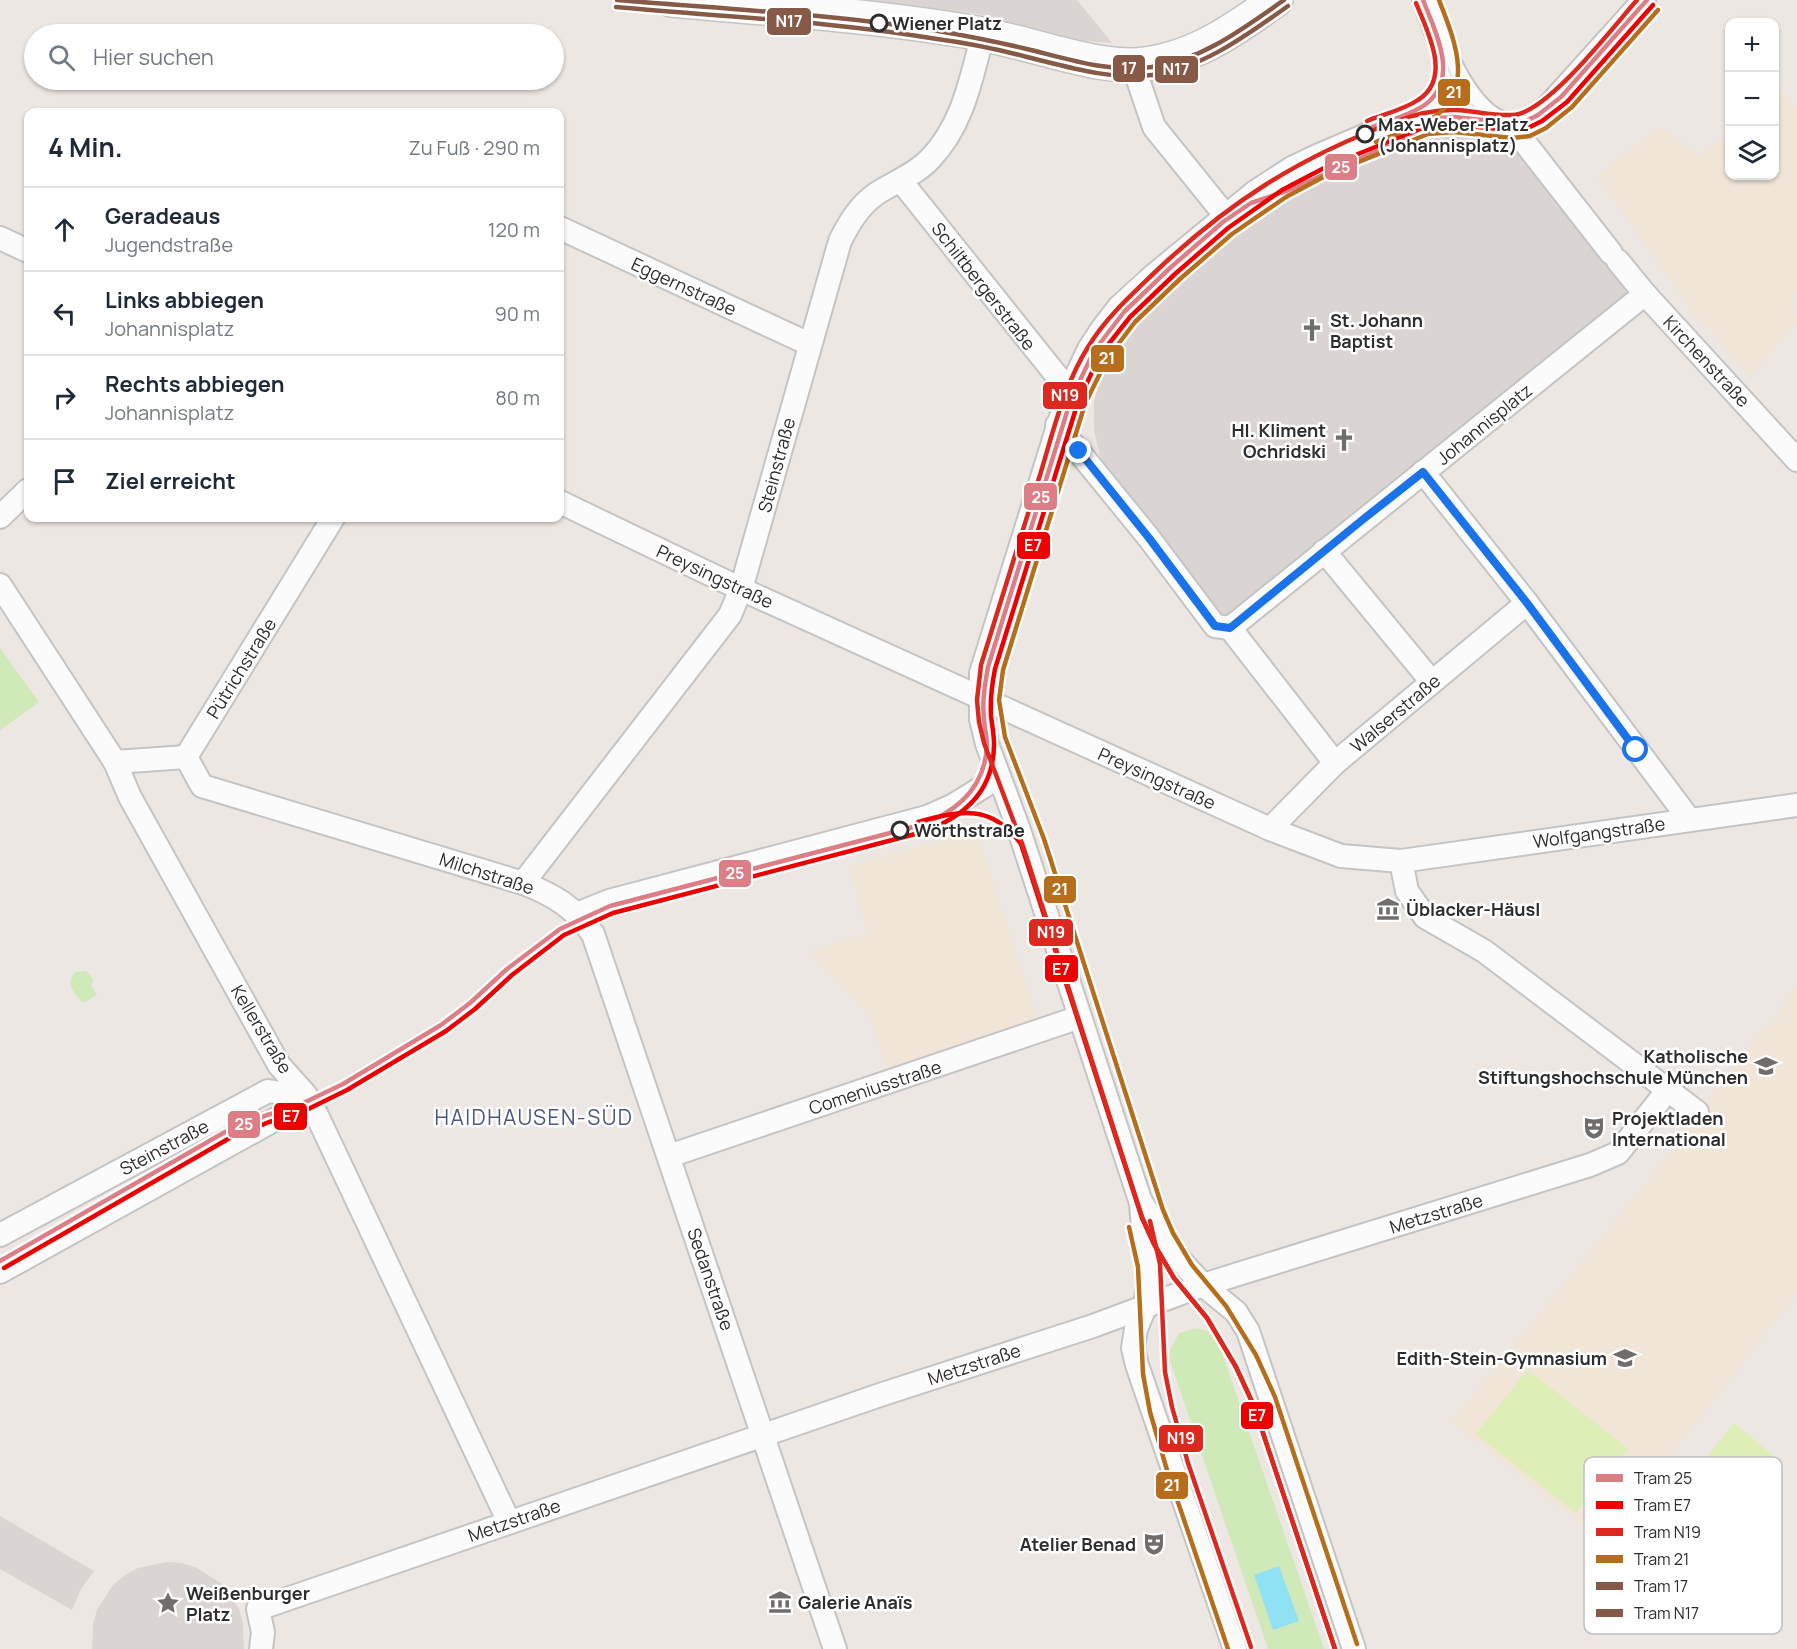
<!DOCTYPE html>
<html lang="de">
<head>
<meta charset="utf-8">
<style>
  :root { --surface:#fff; --page:#f2f2f3; --text:#1f2937; --muted:#747a83; --line:#e0e1e3 }
  body { margin:0; font-family:Manrope,sans-serif; background:var(--page); color:var(--text) }
  .controls { position:absolute; right:18px; top:18px; display:grid; overflow:hidden; border-radius:12px; box-shadow:0 2px 4px #0004 }
  .controls button { width:54px; height:54px; display:grid; place-items:center; padding:0; border:0; border-bottom:2px solid var(--line); background:var(--surface); color:var(--text); font:30px sans-serif }
  .stop { position:absolute; width:18px; height:18px; margin:-14px; border:4px solid #1a73e8; border-radius:50%; background:#fff }
  .stop.end { background:#1a73e8; border-color:#fff; box-shadow:0 2px 6px #0008 }
  .list { margin:0; padding:0; list-style:none }
  h2 { display:flex; justify-content:space-between; align-items:center; height:78px; margin:0; padding:0 24px; font-size:26px }
  h2 small { font-size:20px; font-weight:400; color:var(--muted) }
  .list li { display:grid; grid-template-columns:39px 1fr auto; gap:18px; align-items:center; box-sizing:border-box; height:84px; padding:0 24px; border-top:2px solid var(--line) }
  .list b { display:block; font-size:22px; white-space:nowrap }
  .list p { margin:0; font-size:20px; white-space:nowrap; color:var(--muted) }
  .list em { font-size:20px; font-style:normal; color:var(--muted) }
  .icon { flex:none; width:33px; height:33px; fill:none; stroke:currentColor; stroke-width:2; stroke-linecap:round; stroke-linejoin:round }
  .map { position:relative; flex:none; width:1797px; height:1649px; overflow:hidden }
  .search { position:absolute; background:var(--surface); box-shadow:0 2px 4px #0004; left:24px; top:24px; width:540px; height:66px; display:flex; align-items:center; gap:15px; box-sizing:border-box; padding:0 21px; border-radius:33px; color:var(--muted); font-size:22px }
  .panel { position:absolute; background:var(--surface); box-shadow:0 2px 4px #0004; left:24px; top:108px; width:540px; height:414px; border-radius:12px }
  .map>svg:first-child { display:block }
  .education { fill:#f0e5d7 }
  .green { fill:#d0e9b9 }
  .pitch { fill:#ddeeb6 }
  .plaza { fill:#dad5d2 }
  .water { fill:#90e1f4 }
  .lines { fill:none; stroke-linecap:round; stroke-linejoin:round }
  .street-casing { stroke:#c5c4c4; stroke-width:26 }
  .secondary-casing { stroke:#c5c4c4; stroke-width:36 }
  .street { stroke:#fcfbfb; stroke-width:22 }
  .secondary { stroke:#fcfbfb; stroke-width:33 }
  .tram { stroke:#dedee0; stroke-width:1.5 }
  .tram-1-casing { stroke:#fff; stroke-width:9 }
  .tram-2-casing { stroke:#fff; stroke-width:9 }
  .tram-3-casing { stroke:#fff; stroke-width:9 }
  .tram-4-casing { stroke:#fff; stroke-width:9 }
  .tram-5-casing { stroke:#fff; stroke-width:9 }
  .tram-6-casing { stroke:#fff; stroke-width:9 }
  .tram-1 { stroke:#dd7e87; stroke-width:4.5 }
  .tram-2 { stroke:#e00; stroke-width:4.5 }
  .tram-3 { stroke:#dc281e; stroke-width:4.5 }
  .tram-4 { stroke:#b66e1c; stroke-width:4.5 }
  .tram-5 { stroke:#865a46; stroke-width:4.5 }
  .tram-6 { stroke:#865a46; stroke-width:4.5 }
  .route { stroke:#1a73e8; stroke-width:8 }
  .stop-dot { fill:#fff; stroke:#2d2d2d; stroke-width:3 }
  .labels { text-anchor:middle; dominant-baseline:central; stroke-width:5; stroke-linejoin:round; paint-order:stroke }
  .stop-label { font-size:18px; font-weight:bold; fill:#2d2d2d; stroke:#fff; text-anchor:start }
  .street-label { font-size:18px; fill:#2d2d2d; stroke:#fff }
  .poi-label { font-size:18px; font-weight:bold; fill:#2d2d2d; stroke:#fff; text-anchor:start }
  .quarter-label { font-size:21px; letter-spacing:1.5px; fill:#485784; stroke:#fff }
  .key { fill:#fff; stroke:#c0c0c0; stroke-width:1.5 }
  .key-label { font-size:16px; fill:#2d2d2d }
  .line-badge { stroke:#fff; stroke-width:2 }
  .badge-label { font-size:16px; text-anchor:middle; font-weight:bold; fill:#fff }
</style>
</head>
<body>
<div class="map">
<svg width="1797" height="1649" viewBox="0 0 1797 1649">
  <rect width="100%" height="100%" fill="#ece7e3"/>
  <g class="education">
    <path d="M1775 85 1797 106V291L1791 305 1797 314V323L1750 376 1709 328 1696 317 1597 176 1660 126 1701 156 1729 130 1730 176H1774Z"/>
    <path d="M977 831 1039 1023 887 1069 872 1020 810 951 868 933 848 866Z"/>
    <path d="M1797 987V1294L1603 1541 1452 1422 1695 1122 1693 1118 1764 1029 1766 1030 1779 1015 1777 1013Z"/>
  </g>
  <g class="green">
    <path d="M0 648 39 702 0 730Z"/>
    <path d="M86 971 94 980 91 985 97 995 83 1003C74 992 65 985 75 972Z"/>
    <path d="M1197 1328 1207 1331 1218 1341 1324 1649H1268L1170 1361V1350L1179 1333Z"/>
  </g>
  <g class="pitch">
    <path d="M1528 1370 1628 1449 1576 1513 1476 1434Z"/>
    <path d="M1734 1423 1780 1461 1755 1491 1709 1454Z"/>
  </g>
  <g class="plaza">
    <path d="M868 0H1077L1112 43 1084 41 977 14Z"/>
    <path d="M1457 123 1508 135 1522 150 1566 214 1623 285 1626 295 1623 304 1226 618 1216 615 1111 476 1100 456 1094 430V402L1107 354 1117 335 1131 318 1166 285 1260 214 1316 181 1405 140 1421 130 1440 124Z"/>
    <path d="M0 1516 94 1571 81 1589 72 1610 0 1569Z"/>
    <path d="M167 1562 182 1563 197 1568 222 1584 239 1609 243 1623 244 1649H92L93 1624 97 1610 113 1585 125 1575 138 1568Z"/>
  </g>
  <path class="water" d="M1279 1566 1299 1621 1273 1630 1254 1575Z"/>
  <g class="lines">
    <g class="street-casing">
      <g id="street">
        <path d="M1424 0C1438 40 1482 165 1543 112L1644 0"/>
        <path d="M1133 65 1154 127 1225 215"/>
        <path d="M1416 116C1444 112 1468 116 1496 123"/>
        <path d="M1511 125 1611 253"/>
        <path d="M901 181 1069 391"/>
        <path d="M560 228 809 344"/>
        <path d="M0 238 28 251"/>
        <path d="M1618 261 1645 294 1797 460"/>
        <path d="M1057 425 1149 538 1215 626 1230 628 1645 294"/>
        <path d="M1423 472 1527 603 1689 819"/>
        <path d="M560 502 741 589 1270 829 1341 856 1401 861 1797 805"/>
        <path d="M0 517 28 490"/>
        <path d="M1324 551 1432 682"/>
        <path d="M0 585 115 762 130 797 279 1065 305 1094 313 1107 509 1522"/>
        <path d="M1230 628 1335 763"/>
        <path d="M186 757 202 786 523 883C554 895 574 907 593 934L835 1649"/>
        <path d="M186 757 333 518"/>
        <path d="M115 762 186 757"/>
        <path d="M1270 829 1335 763 1527 603"/>
        <path d="M1401 861 1407 891 1425 917 1484 951 1697 1112"/>
        <path d="M523 883 730 615 741 589 840 241C849 223 859 206 876 194 894 182 915 175 930 159 963 125 971 79 983 34"/>
        <path d="M577 914 609 901 927 817 952 806 999 777"/>
        <path d="M669 1156 1080 1017"/>
        <path d="M1141 1204 1148 1284 1145 1307 1136 1329 1133 1348 1137 1365 1235 1649"/>
        <path d="M0 1235 268 1091 307 1097"/>
        <path d="M0 1272 283 1115 307 1097"/>
        <path d="M261 1649 263 1632 258 1609 883 1394 1093 1326 1203 1285 1590 1165 1618 1153 1667 1091"/>
        <path d="M1354 1649 1248 1331 1236 1312 1203 1285 1180 1260 1164 1239 1140 1200 1018 827 987 744 981 719V673L1069 391 1089 349 1102 329 1119 307 1153 276 1255 192 1292 168 1317 156 1415 114 1433 103 1441 93 1446 79V63L1443 51"/>
      </g>
    </g>
    <g class="secondary-casing">
      <path id="secondary" d="M671 0C769 9 868 15 965 31 996 36 1027 45 1058 53 1083 59 1108 66 1134 65 1189 62 1233 31 1276 0"/>
    </g>
    <use href="#street" class="street"/>
    <use href="#secondary" class="secondary"/>
    <path class="tram" d="M1437 39C1449 72 1459 105 1495 119 1508 123 1523 123 1535 117 1554 107 1569 88 1583 73"/>
    <g class="tram-1-casing">
      <g id="tram-1">
        <path d="M1370 128C1388 120 1410 116 1426 104 1460 78 1435 31 1423 0"/>
        <path d="M0 1261 225 1132 267 1115 293 1108 343 1084 441 1025 470 1003 507 969 560 929 610 906 917 826C956 813 985 789 987 745 987 736 984 727 984 718 982 700 985 684 988 667L1071 399 1094 351 1124 312 1170 268 1223 222 1251 203 1289 190 1393 144 1439 118 1454 117 1512 123 1526 121 1538 115 1561 97 1647 0"/>
      </g>
    </g>
    <g class="tram-2-casing">
      <g id="tram-2">
        <path d="M918 822C961 810 992 804 1021 844L1142 1218 1154 1244 1174 1278 1207 1318 1236 1367 1254 1406 1335 1649"/>
        <path d="M4 1268 228 1139 269 1122 296 1115 347 1090 446 1031 475 1009 512 975 564 935 613 913 919 833C962 819 994 793 994 744 994 734 992 725 991 716 990 700 992 684 995 669L1078 402 1100 355 1130 317 1175 274 1228 228 1282 190 1326 167 1427 126 1454 125 1512 130 1528 128 1542 121 1567 102 1653 5"/>
      </g>
    </g>
    <g class="tram-3-casing">
      <g id="tram-3">
        <path d="M1367 121C1384 114 1403 110 1418 100 1453 78 1427 31 1416 3"/>
        <path d="M1150 1221 1160 1264 1165 1372 1172 1407 1188 1463 1251 1647"/>
        <path d="M1335 1649 1254 1406 1236 1367 1207 1318 1174 1278 1154 1244 1142 1217 1023 846 984 743 979 722 977 700 981 665C1000 602 1020 539 1040 475 1053 432 1064 385 1088 347 1105 319 1129 297 1152 275 1227 203 1299 157 1397 121 1416 114 1435 109 1456 110 1475 111 1493 116 1512 115 1546 115 1613 27 1637 0"/>
      </g>
    </g>
    <g class="tram-4-casing">
      <g id="tram-4">
        <path d="M1376 142C1393 135 1411 130 1428 121 1477 93 1455 41 1439 0"/>
        <path d="M1129 1227 1138 1267 1143 1374 1150 1412 1167 1470 1228 1649"/>
        <path d="M1357 1644 1275 1397 1256 1355 1226 1306 1192 1265 1173 1233 1163 1210 1044 839 1005 737 999 700 1003 670 1085 404 1107 359 1135 322 1180 279 1232 234 1286 197 1329 174 1428 134 1454 132 1512 138 1530 136 1546 128 1572 107 1658 10"/>
      </g>
    </g>
    <g class="tram-5-casing">
      <path id="tram-5" d="M617 0C724 9 832 14 938 31 968 36 997 42 1027 49 1068 59 1109 73 1152 67 1202 60 1244 28 1284 0"/>
    </g>
    <g class="tram-6-casing">
      <path id="tram-6" d="M616 7C723 17 831 21 937 39 967 43 997 49 1027 57 1068 67 1109 80 1152 75 1203 68 1247 35 1288 6"/>
    </g>
    <use href="#tram-1" class="tram-1"/>
    <use href="#tram-2" class="tram-2"/>
    <use href="#tram-3" class="tram-3"/>
    <use href="#tram-4" class="tram-4"/>
    <use href="#tram-5" class="tram-5"/>
    <use href="#tram-6" class="tram-6"/>
  </g>
  <g class="lines">
    <path class="route" d="M1079 451 1149 538 1215 626 1230 628 1361 521 1423 472 1527 603 1636 750"/>
  </g>
  <defs>
    <g id="church-bare" transform="scale(1.8)"><path d="M-1.2-6h2.4v3.5h3.3v2.4h-3.3V6h-2.4V-.1h-3.3v-2.4h3.3Z" fill="#706e6d" stroke="#fff" stroke-width="2.5" paint-order="stroke"/></g>
    <g id="museum-bare" transform="scale(1.8)"><path d="M0-6L6-3V-2H-6V-3ZM-5-1h2V3h-2ZM-1-1h2V3h-2ZM3-1h2V3H3ZM-6 4H6V6H-6Z" fill="#706e6d" stroke="#fff" stroke-width="2.5" paint-order="stroke"/></g>
    <g id="university-bare" transform="scale(1.8)"><path d="M0-5L7-2L0 1L-7-2ZM-4 1L0 2.5L4 1V4Q0 6-4 4Z" fill="#706e6d" stroke="#fff" stroke-width="2.5" paint-order="stroke"/></g>
    <g id="theatre-bare" transform="scale(1.8)"><path d="M-5-5.5Q0-4 5-5.5V0Q5 5 0 6Q-5 5-5 0ZM-3.3-2.5H-1v1.5H-3.3ZM1-2.5H3.3v1.5H1ZM-2.8 1Q0 5.5 2.8 1Z" fill="#706e6d" stroke="#fff" stroke-width="2.5" paint-order="stroke"/></g>
    <g id="school-bare" transform="scale(1.8)"><path d="M0-5L7-2L0 1L-7-2ZM-4 1L0 2.5L4 1V4Q0 6-4 4Z" fill="#706e6d" stroke="#fff" stroke-width="2.5" paint-order="stroke"/></g>
    <g id="sight-bare" transform="scale(1.8)"><path d="M0-6L1.8-2.2L6-1.7L2.9 1.2L3.7 5.4L0 3.3L-3.7 5.4L-2.9 1.2L-6-1.7L-1.8-2.2Z" fill="#706e6d" stroke="#fff" stroke-width="2.5" paint-order="stroke"/></g>
  </defs>
  <g fill-rule="evenodd">
    <use href="#church-bare" x="1312" y="330"/>
    <use href="#church-bare" x="1344" y="440"/>
    <use href="#museum-bare" x="1388" y="909"/>
    <use href="#university-bare" x="1766" y="1066"/>
    <use href="#theatre-bare" x="1594" y="1128"/>
    <use href="#school-bare" x="1625" y="1358"/>
    <use href="#theatre-bare" x="1154" y="1544"/>
    <use href="#museum-bare" x="780" y="1602"/>
    <use href="#sight-bare" x="168" y="1603"/>
  </g>
  <g class="stop-dot">
    <circle cx="879" cy="23" r="8"/>
    <circle cx="1365" cy="134" r="8"/>
    <circle cx="900" cy="830" r="8"/>
  </g>
  <g class="labels">
    <g class="stop-label">
      <text x="892" y="23">Wiener Platz</text>
      <text x="1378" y="124">Max-Weber-Platz<tspan x="1378" dy="21">(Johannisplatz)</tspan></text>
      <text x="914" y="830">Wörthstraße</text>
    </g>
    <g class="street-label">
      <text transform="translate(684 286) rotate(25)">Eggernstraße</text>
      <text transform="translate(984 286) rotate(52)">Schiltbergerstraße</text>
      <text transform="translate(1707 361) rotate(47)">Kirchenstraße</text>
      <text transform="translate(1484 424) rotate(-39)">Johannisplatz</text>
      <text transform="translate(776 465) rotate(-75)">Steinstraße</text>
      <text transform="translate(715 576) rotate(25)">Preysingstraße</text>
      <text transform="translate(241 668) rotate(-58)">Pütrichstraße</text>
      <text transform="translate(1395 713) rotate(-40)">Walserstraße</text>
      <text transform="translate(1157 778) rotate(24)">Preysingstraße</text>
      <text transform="translate(1599 832) rotate(-8)">Wolfgangstraße</text>
      <text transform="translate(487 873) rotate(18)">Milchstraße</text>
      <text transform="translate(262 1029) rotate(59)">Kellerstraße</text>
      <text transform="translate(875 1087) rotate(-18)">Comeniusstraße</text>
      <text transform="translate(164 1147) rotate(-28)">Steinstraße</text>
      <text transform="translate(1436 1213) rotate(-17)">Metzstraße</text>
      <text transform="translate(711 1279) rotate(71)">Sedanstraße</text>
      <text transform="translate(974 1364) rotate(-18)">Metzstraße</text>
      <text transform="translate(514 1520) rotate(-19)">Metzstraße</text>
    </g>
    <g class="poi-label">
      <text x="1330" y="320">St. Johann<tspan x="1330" dy="21">Baptist</tspan></text>
      <text x="1326" y="430" text-anchor="end">Hl. Kliment<tspan x="1326" dy="21">Ochridski</tspan></text>
      <text x="1406" y="909">Üblacker-Häusl</text>
      <text x="1748" y="1056" text-anchor="end">Katholische<tspan x="1748" dy="21">Stiftungshochschule München</tspan></text>
      <text x="1612" y="1118">Projektladen<tspan x="1612" dy="21">International</tspan></text>
      <text x="1607" y="1358" text-anchor="end">Edith-Stein-Gymnasium</text>
      <text x="1136" y="1544" text-anchor="end">Atelier Benad</text>
      <text x="186" y="1593">Weißenburger<tspan x="186" dy="21">Platz</tspan></text>
      <text x="798" y="1602">Galerie Anaïs</text>
    </g>
    <g class="quarter-label">
      <text x="534" y="1117">HAIDHAUSEN-SÜD</text>
    </g>
  </g>
  <rect x="1584" y="1457" width="198" height="177" rx="9" class="key"/>
  <rect x="1596" y="1474" width="27" height="8" fill="#dd7e87"/>
  <rect x="1596" y="1501" width="27" height="8" fill="#e00"/>
  <rect x="1596" y="1528" width="27" height="8" fill="#dc281e"/>
  <rect x="1596" y="1555" width="27" height="8" fill="#b66e1c"/>
  <rect x="1596" y="1582" width="27" height="8" fill="#865a46"/>
  <rect x="1596" y="1609" width="27" height="8" fill="#865a46"/>
  <g class="key-label">
    <text x="1634" y="1484">Tram 25</text>
    <text x="1634" y="1511">Tram E7</text>
    <text x="1634" y="1538">Tram N19</text>
    <text x="1634" y="1565">Tram 21</text>
    <text x="1634" y="1592">Tram 17</text>
    <text x="1634" y="1619">Tram N17</text>
  </g>
  <g class="line-badge">
    <rect x="766" y="7" width="46" height="29" rx="6" fill="#865a46"/>
    <rect x="1112" y="54" width="34" height="29" rx="6" fill="#865a46"/>
    <rect x="1154" y="55" width="45" height="29" rx="6" fill="#865a46"/>
    <rect x="1437" y="78" width="34" height="29" rx="6" fill="#b66e1c"/>
    <rect x="1324" y="153" width="34" height="28" rx="6" fill="#dd7e87"/>
    <rect x="1090" y="344" width="35" height="29" rx="6" fill="#b66e1c"/>
    <rect x="1042" y="381" width="46" height="29" rx="6" fill="#dc281e"/>
    <rect x="1023" y="482" width="35" height="29" rx="6" fill="#dd7e87"/>
    <rect x="1016" y="531" width="35" height="29" rx="6" fill="#e00"/>
    <rect x="718" y="859" width="34" height="29" rx="6" fill="#dd7e87"/>
    <rect x="1043" y="875" width="34" height="29" rx="6" fill="#b66e1c"/>
    <rect x="1028" y="918" width="46" height="29" rx="6" fill="#dc281e"/>
    <rect x="1044" y="954" width="35" height="29" rx="6" fill="#e00"/>
    <rect x="273" y="1102" width="35" height="29" rx="6" fill="#e00"/>
    <rect x="227" y="1110" width="34" height="29" rx="6" fill="#dd7e87"/>
    <rect x="1240" y="1401" width="34" height="29" rx="6" fill="#e00"/>
    <rect x="1158" y="1424" width="46" height="29" rx="6" fill="#dc281e"/>
    <rect x="1155" y="1471" width="34" height="29" rx="6" fill="#b66e1c"/>
  </g>
  <g class="badge-label">
    <text x="789" y="27">N17</text>
    <text x="1129" y="74">17</text>
    <text x="1176" y="75">N17</text>
    <text x="1454" y="98">21</text>
    <text x="1341" y="173">25</text>
    <text x="1107" y="364">21</text>
    <text x="1065" y="401">N19</text>
    <text x="1041" y="503">25</text>
    <text x="1033" y="551">E7</text>
    <text x="735" y="879">25</text>
    <text x="1060" y="895">21</text>
    <text x="1051" y="938">N19</text>
    <text x="1061" y="975">E7</text>
    <text x="291" y="1122">E7</text>
    <text x="244" y="1130">25</text>
    <text x="1257" y="1421">E7</text>
    <text x="1181" y="1444">N19</text>
    <text x="1172" y="1491">21</text>
  </g>
</svg>
<div class="controls">
<button>+</button>
<button>−</button>
<button><svg class="icon" aria-label="layers" viewBox="0 0 24 24"><path d="M12 4l9 5-9 5-9-5zM3 14l9 5 9-5"/></svg></button>
</div>
<div class="stop" style="left:1636px;top:750px"></div>
<div class="stop end" style="left:1079px;top:451px"></div>
<div class="search"><svg class="icon" aria-label="search" viewBox="0 0 24 24"><circle cx="10" cy="10" r="6"/><path d="M15 15l6 6"/></svg>Hier suchen</div>
<section class="panel">
<h2>4 Min.<small>Zu Fuß · 290 m</small></h2>
<ul class="list">
<li><svg class="icon" aria-label="ahead" viewBox="0 0 24 24"><path d="M12 20V5M6 11l6-6 6 6"/></svg><div><b>Geradeaus</b><p>Jugendstraße</p></div><em>120 m</em></li>
<li><svg class="icon" aria-label="left" viewBox="0 0 24 24"><path d="M17 20v-9H6M10 6l-5 5 5 5"/></svg><div><b>Links abbiegen</b><p>Johannisplatz</p></div><em>90 m</em></li>
<li><svg class="icon" aria-label="right" viewBox="0 0 24 24"><path d="M7 20v-9h11M14 6l5 5-5 5"/></svg><div><b>Rechts abbiegen</b><p>Johannisplatz</p></div><em>80 m</em></li>
<li><svg class="icon" aria-label="arrive" viewBox="0 0 24 24"><path d="M6 21V4h12l-3 4 3 4H6"/></svg><div><b>Ziel erreicht</b></div></li>
</ul>
</section>
</div>
</body>
</html>
